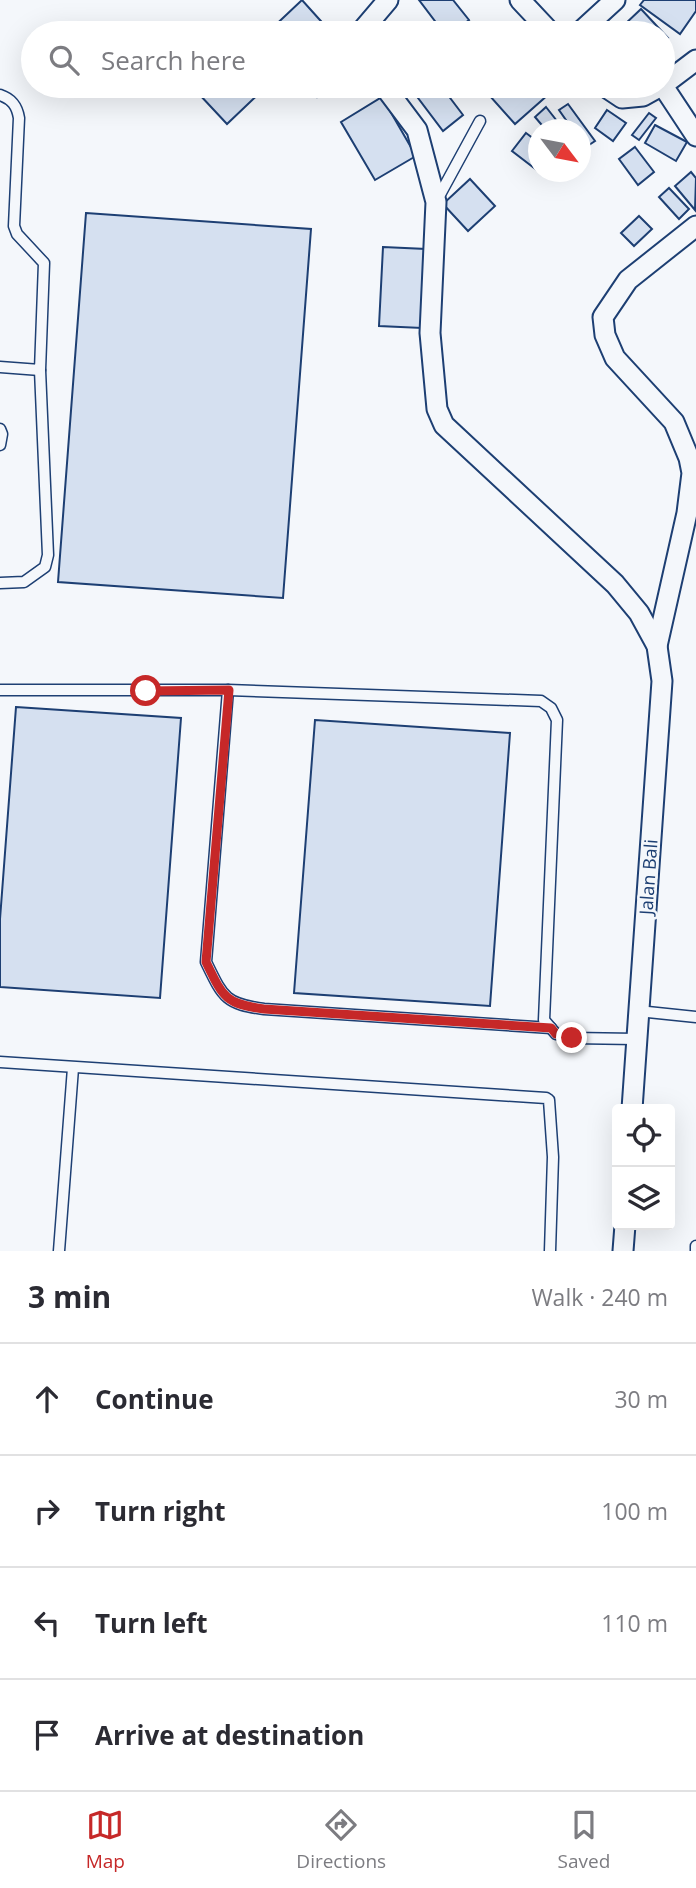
<!DOCTYPE html>
<html lang="en">
<head>
<meta charset="utf-8">
<style>
  :root { --surface:#fff; --page:#f2f2f3; --text:#2b2b33; --muted:#7c7c81; --line:#e1e1e2; --accent:#c62828 }
  body { margin:0; font-family:"Open Sans",sans-serif; background:var(--page); color:var(--text) }
  .controls { position:absolute; right:21px; bottom:21px; display:grid; overflow:hidden; border-radius:7px; box-shadow:0 7px 28px #0002 }
  .controls button { width:63px; height:63px; display:grid; place-items:center; padding:0; border:0; border-bottom:2px solid var(--line); background:var(--surface); color:var(--text); font:35px sans-serif }
  .compass { position:absolute; left:528px; top:119px; width:63px; height:63px; border-radius:50%; background:var(--surface); box-shadow:0 7px 28px #0002; rotate:122deg }
  .stop { position:absolute; width:21px; height:21px; margin:-16px; border:5px solid #c62828; border-radius:50%; background:#fff }
  .stop.end { background:#c62828; border-color:#fff; box-shadow:0 2px 7px #0008 }
  .list { margin:0; padding:0; list-style:none }
  h2 { display:flex; justify-content:space-between; align-items:center; height:91px; margin:0; padding:0 28px; font-size:30px }
  h2 small { font-size:23px; font-weight:400; color:var(--muted) }
  .list li { display:grid; grid-template-columns:46px 1fr auto; gap:21px; align-items:center; box-sizing:border-box; height:112px; padding:0 28px; border-top:2px solid var(--line) }
  .list b { display:block; font-size:26px; white-space:nowrap }
  .list em { font-size:23px; font-style:normal; color:var(--muted) }
  .icon { flex:none; width:38px; height:38px; fill:none; stroke:currentColor; stroke-width:2; stroke-linecap:round; stroke-linejoin:round }
  .map { position:relative; flex:none; width:696px; height:1251px; overflow:hidden }
  .search { position:absolute; background:var(--surface); box-shadow:0 7px 28px #0002; left:21px; right:21px; top:21px; height:77px; display:flex; align-items:center; gap:18px; box-sizing:border-box; padding:0 24px; border-radius:38px; color:var(--muted); font-size:26px }
  .sheet { height:539px; background:var(--surface) }
  nav { display:flex; justify-content:space-around; align-items:center; box-sizing:border-box; height:98px; border-top:2px solid var(--line); background:var(--surface); font-size:19px; color:var(--muted) }
  nav a { display:grid; justify-items:center; gap:4px }
  nav .on { color:var(--accent) }
  .map>svg:first-child { display:block }
  .building { fill:#d5e0f0; stroke:#1d3f73; stroke-width:2 }
  .lines { fill:none; stroke-linecap:round; stroke-linejoin:round }
  .service-casing { stroke:#1d3f73; stroke-width:13 }
  .minor-casing { stroke:#1d3f73; stroke-width:23 }
  .service { stroke:#f4f7fb; stroke-width:10 }
  .minor { stroke:#f4f7fb; stroke-width:19 }
  .route { stroke:#c62828; stroke-width:9 }
  .labels { text-anchor:middle; dominant-baseline:central; stroke-width:5; stroke-linejoin:round; paint-order:stroke }
  .street-label { font-size:18px; fill:#1d3f73; stroke:#f4f7fb }
</style>
</head>
<body>
<div class="map">
<svg width="696" height="1251" viewBox="0 0 696 1251">
  <rect width="100%" height="100%" fill="#f4f7fb"/>
  <g class="building">
    <path d="M302 0 328 29 323 33H267Z"/>
    <path d="M419 0H453L469 20 452 33H444Z"/>
    <path d="M644 0H696V11L680 34 640 5Z"/>
    <path d="M641 9 668 38 663 43V33H631L624 25Z"/>
    <path d="M205 86H267L227 124 198 93Z"/>
    <path d="M306 86H329L317 97Z"/>
    <path d="M409 86H441L463 115 443 131Z"/>
    <path d="M481 86H558L515 124Z"/>
    <path d="M382 97 416 156 375 180 341 122Z"/>
    <path d="M568 104 595 141 586 147 580 139V130H573L559 110Z"/>
    <path d="M546 107 564 130H546L535 117Z"/>
    <path d="M607 110 626 123 613 141 595 128Z"/>
    <path d="M649 113 656 118 639 140 632 135Z"/>
    <path d="M655 125 687 142 676 161 645 143Z"/>
    <path d="M526 133 538 142V171L512 151Z"/>
    <path d="M635 147 654 172 638 185 619 159Z"/>
    <path d="M691 172 696 178 695 210 675 186Z"/>
    <path d="M470 179 495 206 468 231 443 204Z"/>
    <path d="M669 188 689 209 679 219 659 197Z"/>
    <path d="M86 213 311 229 283 598 58 582Z"/>
    <path d="M639 216 652 229 634 246 621 233Z"/>
    <path d="M383 247 426 249 422 328 379 326Z"/>
    <path d="M16 707 181 718 160 998 0 987V919Z"/>
    <path d="M315 720 510 733 490 1006 294 993Z"/>
  </g>
  <g class="lines">
    <g class="service-casing">
      <g id="service">
        <path d="M0 95C12 99 17 106 19 118L14 226 17 234 44 263 40 370 0 367"/>
        <path d="M437 200 480 121"/>
        <path d="M0 429 2 434 0 445"/>
        <path d="M0 583 24 582 45 567 48 555 40 370"/>
        <path d="M0 690H228L541 701 551 708 557 720 544 1020 556 1034 572 1038 636 1039"/>
        <path d="M228 690 206 962C223 997 225 1004 264 1009L551 1028"/>
        <path d="M638 1011 696 1017"/>
        <path d="M0 1062 546 1098 549 1100 553 1157 550 1251"/>
        <path d="M59 1251 73 1068"/>
        <path d="M696 1251V1246"/>
      </g>
    </g>
    <g class="minor-casing">
      <g id="minor">
        <path d="M520 0 551 33"/>
        <path d="M360 33 388 0"/>
        <path d="M579 33 615 0"/>
        <path d="M663 85 696 60"/>
        <path d="M384 86 417 130 436 202 430 333 437 409 444 425 615 584 639 613 657 646 662 681 632 1109"/>
        <path d="M604 86 622 98 643 96 661 86"/>
        <path d="M663 86 696 136"/>
        <path d="M657 646 687 513 692 473 689 458 674 422 615 358 605 335 603 317 628 280 696 226"/>
        <path d="M623 1251 625 1225"/>
      </g>
    </g>
    <use href="#service" class="service"/>
    <use href="#minor" class="minor"/>
  </g>
  <g class="lines">
    <path class="route" d="M146 691 229 690 206 962C223 997 225 1004 264 1009L551 1028 556 1034 572 1038"/>
  </g>
  <g class="labels">
    <g class="street-label">
      <text transform="translate(648 877) rotate(-86)">Jalan Bali</text>
    </g>
  </g>
</svg>
<div class="controls">
<button><svg class="icon" aria-label="locate" viewBox="0 0 24 24"><circle cx="12" cy="12" r="6"/><path d="M12 2v4M12 18v4M2 12h4M18 12h4"/></svg></button>
<button><svg class="icon" aria-label="layers" viewBox="0 0 24 24"><path d="M12 4l9 5-9 5-9-5zM3 14l9 5 9-5"/></svg></button>
</div>
<svg class="compass" viewBox="-18 -18 36 36"><path d="M0-13l5 13h-10z" fill="#e53935"/><path d="M0 13l5-13h-10z" fill="#7c7c81"/></svg>
<div class="stop" style="left:146px;top:691px"></div>
<div class="stop end" style="left:572px;top:1038px"></div>
<div class="search"><svg class="icon" aria-label="search" viewBox="0 0 24 24"><circle cx="10" cy="10" r="6"/><path d="M15 15l6 6"/></svg>Search here</div>
</div>
<section class="sheet">
<h2>3 min<small>Walk · 240 m</small></h2>
<ul class="list">
<li><svg class="icon" aria-label="ahead" viewBox="0 0 24 24"><path d="M12 20V5M6 11l6-6 6 6"/></svg><div><b>Continue</b></div><em>30 m</em></li>
<li><svg class="icon" aria-label="right" viewBox="0 0 24 24"><path d="M7 20v-9h11M14 6l5 5-5 5"/></svg><div><b>Turn right</b></div><em>100 m</em></li>
<li><svg class="icon" aria-label="left" viewBox="0 0 24 24"><path d="M17 20v-9H6M10 6l-5 5 5 5"/></svg><div><b>Turn left</b></div><em>110 m</em></li>
<li><svg class="icon" aria-label="arrive" viewBox="0 0 24 24"><path d="M6 21V4h12l-3 4 3 4H6"/></svg><div><b>Arrive at destination</b></div></li>
</ul>
</section>
<nav>
<a class="on"><svg class="icon" aria-label="map" viewBox="0 0 24 24"><path d="M3 6l6-2 6 2 6-2v14l-6 2-6-2-6 2zM9 4v14M15 6v14"/></svg>Map</a>
<a><svg class="icon" aria-label="directions" viewBox="0 0 24 24"><path d="M12 3l9 9-9 9-9-9zM9 14v-3h6M13 9l2 2-2 2"/></svg>Directions</a>
<a><svg class="icon" aria-label="saved" viewBox="0 0 24 24"><path d="M7 4h10v16l-5-4-5 4z"/></svg>Saved</a>
</nav>
</body>
</html>
